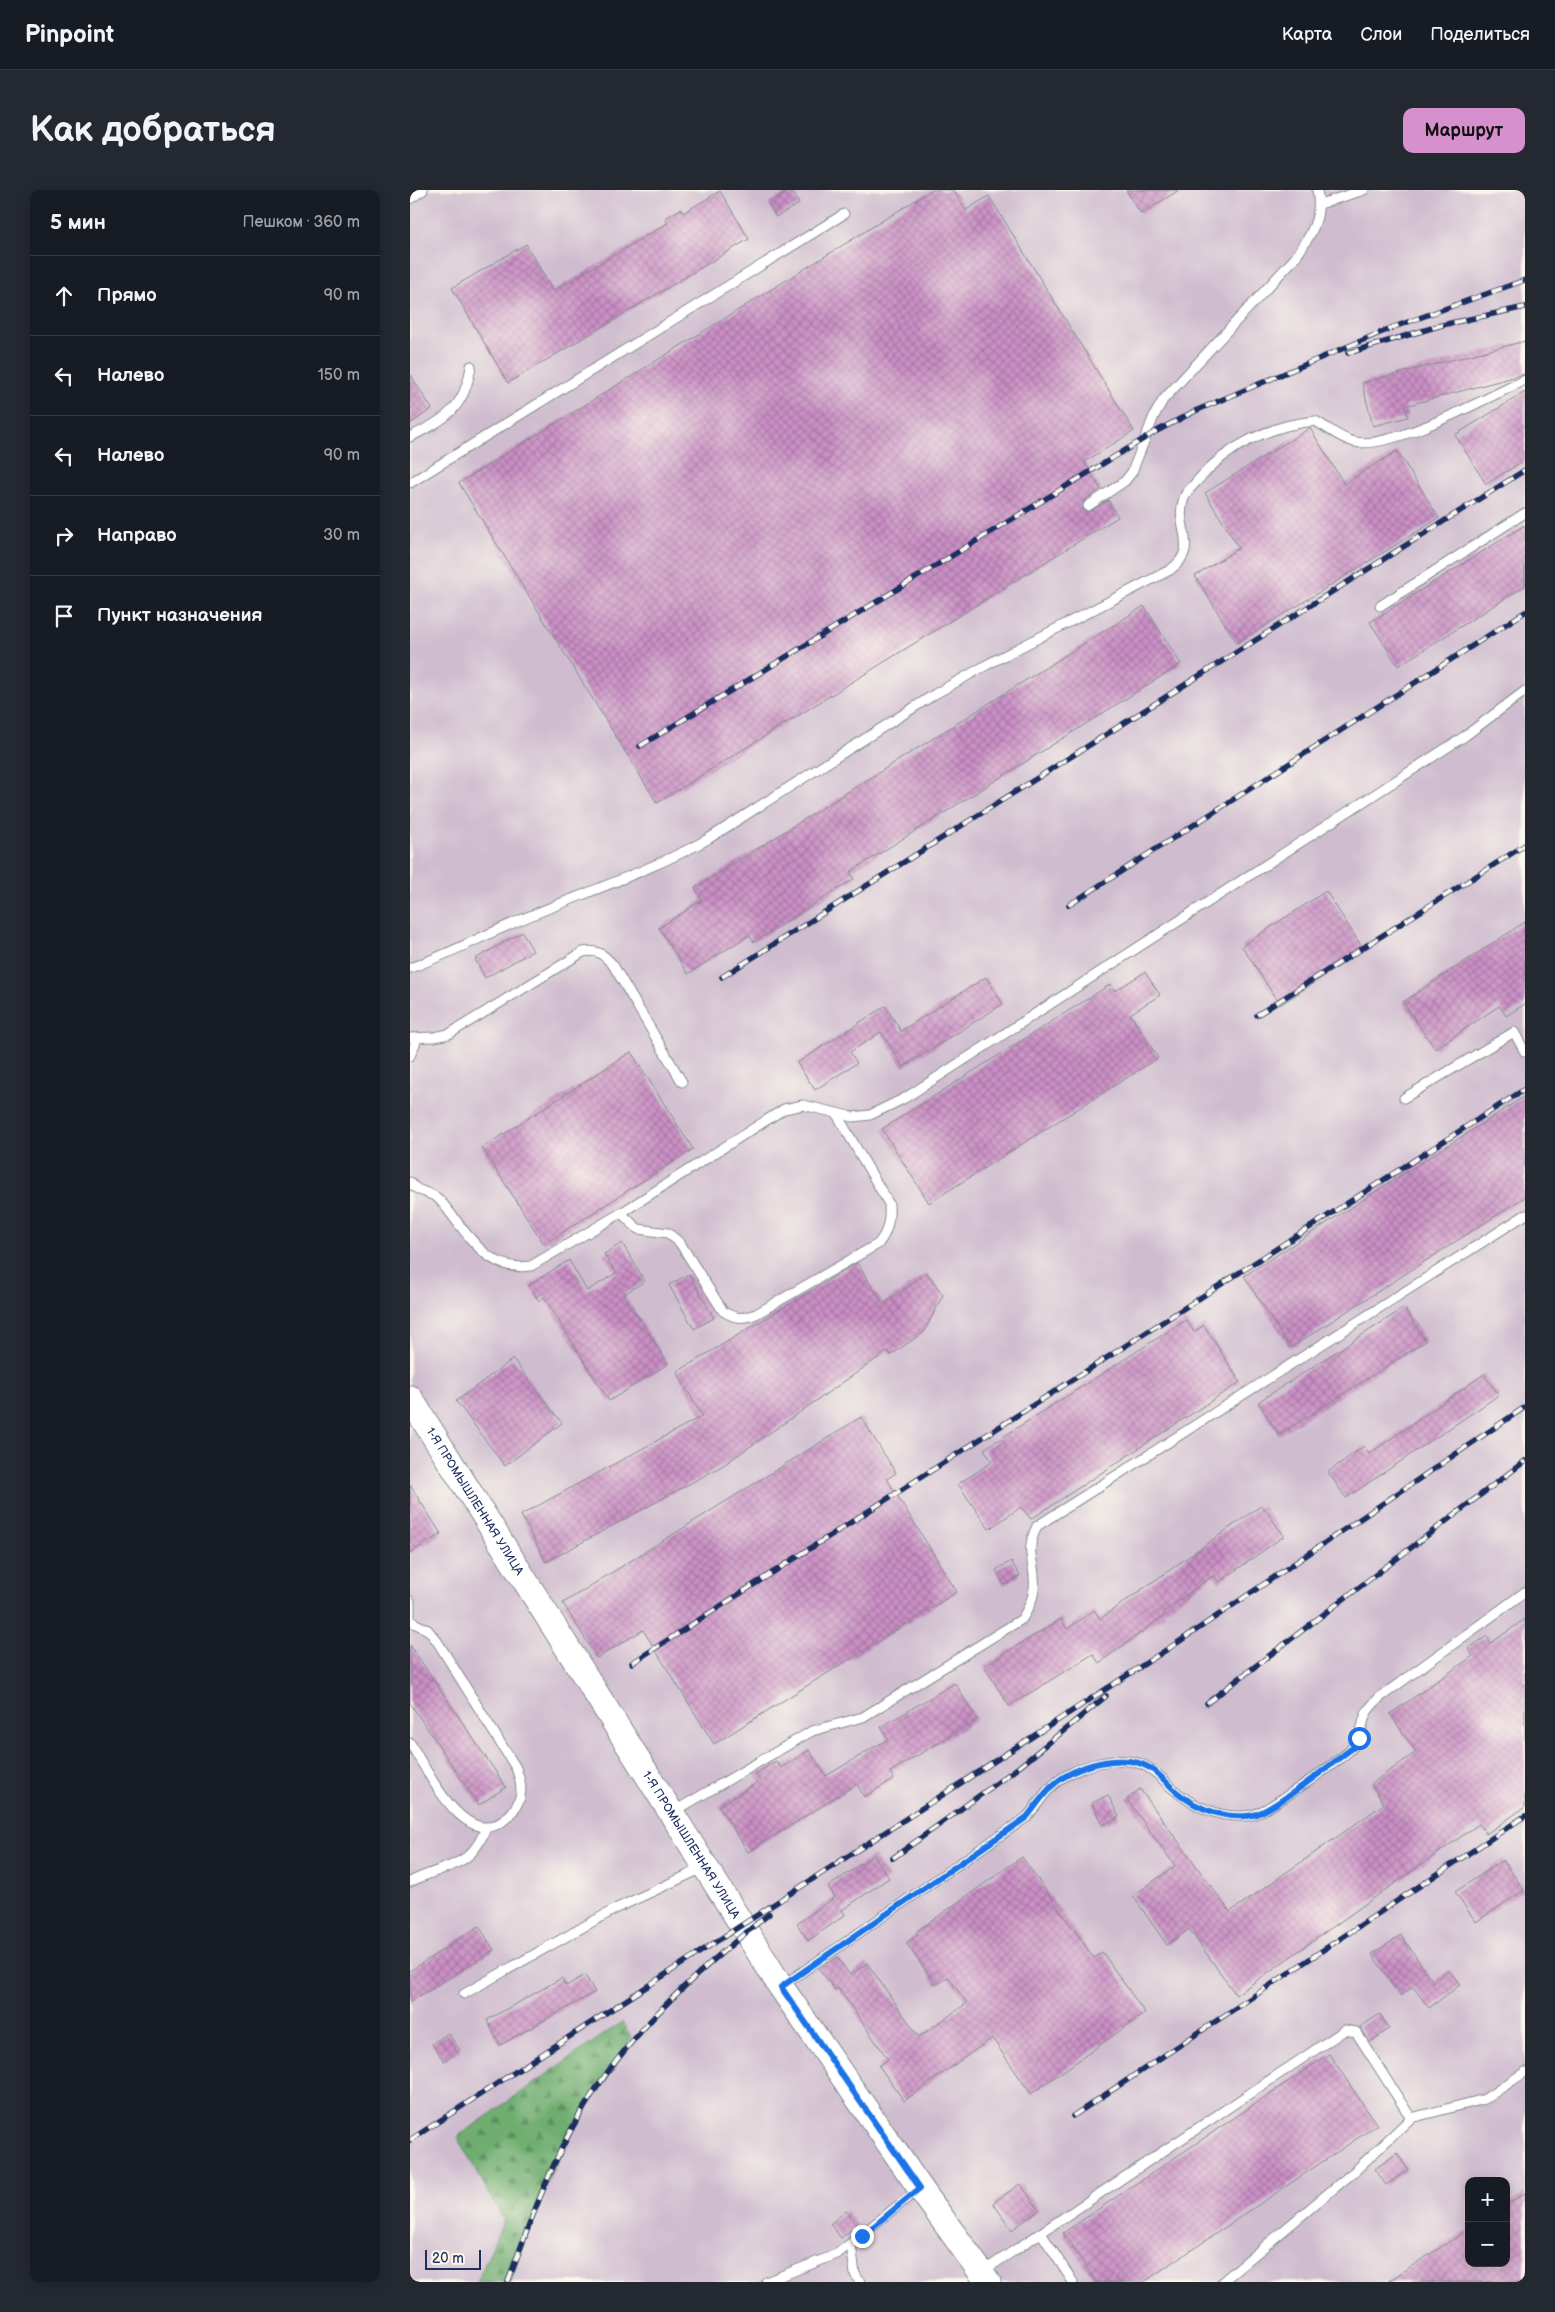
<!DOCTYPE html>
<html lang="ru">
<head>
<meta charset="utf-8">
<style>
  :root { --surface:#171b24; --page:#242831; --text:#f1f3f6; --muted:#9ea1a6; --line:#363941; --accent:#d690ce }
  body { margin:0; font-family:"Balsamiq Sans",sans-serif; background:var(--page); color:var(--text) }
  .controls { position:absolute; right:15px; bottom:15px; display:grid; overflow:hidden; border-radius:10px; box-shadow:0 2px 12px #0003 }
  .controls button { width:45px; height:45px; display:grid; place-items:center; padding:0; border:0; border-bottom:1px solid var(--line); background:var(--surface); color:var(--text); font:25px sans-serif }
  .scale { position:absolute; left:15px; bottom:12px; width:56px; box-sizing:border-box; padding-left:5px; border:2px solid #1b2f5e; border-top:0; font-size:14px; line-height:18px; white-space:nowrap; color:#1b2f5e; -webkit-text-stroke:4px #fbf7ec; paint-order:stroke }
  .stop { position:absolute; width:15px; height:15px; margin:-11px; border:4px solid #1a73e8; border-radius:50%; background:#fff }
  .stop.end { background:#1a73e8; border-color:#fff; box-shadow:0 1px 5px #0008 }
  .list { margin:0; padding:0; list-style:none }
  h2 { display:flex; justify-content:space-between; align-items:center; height:65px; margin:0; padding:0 20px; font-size:21px }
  h2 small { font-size:16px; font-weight:400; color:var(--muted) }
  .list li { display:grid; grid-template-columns:32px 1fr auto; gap:15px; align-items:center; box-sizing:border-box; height:80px; padding:0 20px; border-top:1px solid var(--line) }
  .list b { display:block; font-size:19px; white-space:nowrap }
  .list em { font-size:16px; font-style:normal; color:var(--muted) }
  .icon { flex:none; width:28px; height:28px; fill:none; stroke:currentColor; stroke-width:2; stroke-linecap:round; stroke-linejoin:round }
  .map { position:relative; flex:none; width:1115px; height:2092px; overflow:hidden; border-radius:10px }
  header { display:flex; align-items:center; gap:30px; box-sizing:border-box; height:70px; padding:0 25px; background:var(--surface); border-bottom:1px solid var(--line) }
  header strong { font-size:24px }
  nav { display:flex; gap:28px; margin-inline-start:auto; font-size:18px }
  .intro { display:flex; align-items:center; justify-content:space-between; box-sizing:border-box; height:120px; padding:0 30px }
  h1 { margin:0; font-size:35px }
  .button { padding:12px 22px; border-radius:10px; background:var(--accent); color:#111; font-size:18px; font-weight:700 }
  main { display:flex; gap:30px; padding:0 30px }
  aside { flex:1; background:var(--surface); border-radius:10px; box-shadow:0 2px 12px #0003 }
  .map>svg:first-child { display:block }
  .industrial { fill:#cfbdcf; fill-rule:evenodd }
  .forest { fill:url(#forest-firs); stroke:#456e66 }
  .building { fill:url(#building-cross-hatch) }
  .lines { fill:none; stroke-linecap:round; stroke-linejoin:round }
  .service-casing { stroke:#838a90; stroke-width:11 }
  .secondary-casing { stroke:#838a90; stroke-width:27 }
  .service { stroke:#fff; stroke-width:9 }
  .secondary { stroke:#fff; stroke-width:25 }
  .rail-casing { stroke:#1b2f5e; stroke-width:5.5 }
  .rail { stroke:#fbf7ec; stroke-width:4; stroke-dasharray:11; stroke-linecap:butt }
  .route { stroke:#1a73e8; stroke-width:6 }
  .labels { text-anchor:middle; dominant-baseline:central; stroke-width:4; stroke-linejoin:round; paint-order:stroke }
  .street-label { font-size:12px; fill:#1b2f5e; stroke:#fbf7ec }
</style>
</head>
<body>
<header>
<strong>Pinpoint</strong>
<nav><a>Карта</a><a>Слои</a><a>Поделиться</a></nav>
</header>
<div class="intro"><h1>Как добраться</h1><a class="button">Маршрут</a></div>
<main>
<aside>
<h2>5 мин<small>Пешком · 360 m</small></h2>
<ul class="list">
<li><svg class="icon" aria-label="ahead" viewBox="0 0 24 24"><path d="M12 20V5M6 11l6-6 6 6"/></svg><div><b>Прямо</b></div><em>90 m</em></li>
<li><svg class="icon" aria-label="left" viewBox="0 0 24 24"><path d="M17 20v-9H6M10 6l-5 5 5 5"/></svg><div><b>Налево</b></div><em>150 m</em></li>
<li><svg class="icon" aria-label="left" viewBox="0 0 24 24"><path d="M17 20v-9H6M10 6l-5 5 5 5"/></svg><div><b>Налево</b></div><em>90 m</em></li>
<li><svg class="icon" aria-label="right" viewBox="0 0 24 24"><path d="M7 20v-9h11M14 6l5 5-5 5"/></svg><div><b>Направо</b></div><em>30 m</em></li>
<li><svg class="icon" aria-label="arrive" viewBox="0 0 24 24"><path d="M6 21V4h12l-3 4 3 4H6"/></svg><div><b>Пункт назначения</b></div></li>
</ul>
</aside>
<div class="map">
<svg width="1115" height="2092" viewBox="0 0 1115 2092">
  <defs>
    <pattern id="forest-firs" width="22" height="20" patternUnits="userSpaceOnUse" patternTransform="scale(1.25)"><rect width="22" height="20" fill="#6fad6f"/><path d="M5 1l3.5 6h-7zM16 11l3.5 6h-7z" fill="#5a8d5e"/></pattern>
    <pattern id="building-cross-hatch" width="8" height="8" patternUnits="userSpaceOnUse" patternTransform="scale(1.25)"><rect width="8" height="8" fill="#cb90c5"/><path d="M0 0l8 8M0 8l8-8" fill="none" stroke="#a476a3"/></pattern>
  </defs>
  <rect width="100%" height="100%" fill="#fbf7ec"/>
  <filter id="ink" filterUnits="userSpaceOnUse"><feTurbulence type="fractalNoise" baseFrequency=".02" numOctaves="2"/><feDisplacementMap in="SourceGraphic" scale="10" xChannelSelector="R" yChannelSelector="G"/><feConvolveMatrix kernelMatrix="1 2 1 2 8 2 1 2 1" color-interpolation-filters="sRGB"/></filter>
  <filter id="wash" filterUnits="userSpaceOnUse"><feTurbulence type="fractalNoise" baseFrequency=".0096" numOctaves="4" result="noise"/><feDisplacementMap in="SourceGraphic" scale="20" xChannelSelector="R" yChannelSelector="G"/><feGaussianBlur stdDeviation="1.12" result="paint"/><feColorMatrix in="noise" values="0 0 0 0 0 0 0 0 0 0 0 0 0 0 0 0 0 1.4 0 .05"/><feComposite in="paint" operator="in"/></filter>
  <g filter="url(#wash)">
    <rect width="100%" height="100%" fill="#ebe4c3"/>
    <path class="industrial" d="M0 0H1115V2092H101L127 2015 146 1969 170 1925 194 1885 222 1850 47 1948 94 2030 67 2092H0ZM1059 1991H1096V2073H1059Z"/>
    <path class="forest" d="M212 1832 222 1849C163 1928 130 1998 101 2092H67L94 2030 47 1947Z"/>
    <g id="blocks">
      <g class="building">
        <path d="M382 0 389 14 366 27 358 13Z"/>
        <path d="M522 0H543L556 20 579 6 724 241 674 272 691 299 674 311 673 319 676 322 681 321 698 310 708 327 247 613 49 293Z"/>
        <path d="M716 0H769L731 24Z"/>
        <path d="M310 1 339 49 98 193 42 98 116 54 143 101 258 33 255 28 271 19 273 23Z"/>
        <path d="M1115 151V184L995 216 998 227 963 236 952 193Z"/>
        <path d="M0 184 22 219 0 234Z"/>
        <path d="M1115 202V270L1076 294 1045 245Z"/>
        <path d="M900 238 934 294 987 261 1029 328 827 453 785 386 829 358 795 303Z"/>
        <path d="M1115 335V396L988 476 960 432Z"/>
        <path d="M734 416 771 474 440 682 444 689 344 752 339 745 278 784 249 738 292 710 285 698Z"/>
        <path d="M916 701 954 760 870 815 832 756Z"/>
        <path d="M1115 732V814L1096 826 1089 816 1025 859 993 812Z"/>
        <path d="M112 742 123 761 75 788 65 769Z"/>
        <path d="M735 782 750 805 720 824 748 868 519 1013 472 939 701 794 705 801Z"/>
        <path d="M576 787 593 814 493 877 471 842 440 862 447 873 405 900 387 873 475 816 491 841Z"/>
        <path d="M221 862 283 959 134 1054 72 958Z"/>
        <path d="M1115 906V1007L880 1158 834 1086Z"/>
        <path d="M212 1053 235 1091 214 1104 258 1174 199 1211 134 1107 129 1111 119 1095 159 1070 177 1101 206 1083 194 1064Z"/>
        <path d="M447 1073 473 1114 517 1083 533 1105 514 1142 481 1165 478 1161 312 1276 136 1372 111 1325 292 1226 267 1182Z"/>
        <path d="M279 1084 304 1128 284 1139 259 1095Z"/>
        <path d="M994 1118 1016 1151 869 1245 848 1212Z"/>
        <path d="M776 1130 784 1142 794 1135 830 1192 621 1329 611 1317 579 1339 548 1294 582 1272 574 1259Z"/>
        <path d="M103 1169 152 1233 95 1276 46 1211Z"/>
        <path d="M1074 1184 1089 1205 936 1308 918 1282 954 1256 959 1264Z"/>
        <path d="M451 1227 486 1283 477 1289 547 1402 304 1554 233 1440 187 1468 153 1413Z"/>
        <path d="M0 1295 31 1344 0 1363Z"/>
        <path d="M852 1315 874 1346 809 1392 804 1385 753 1422 755 1425 689 1473 683 1464 599 1516 574 1476 651 1429 657 1439 684 1420 690 1429Z"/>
        <path d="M601 1371 610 1386 594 1395 586 1380Z"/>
        <path d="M1115 1429V1617L1076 1644 1069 1634 826 1805 779 1739 757 1755 723 1706 765 1676 717 1609 730 1599 820 1722 974 1614 961 1594 1006 1562 980 1524 1063 1466 1058 1459 1077 1446 1081 1453Z"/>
        <path d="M0 1455 96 1597 69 1615 0 1513Z"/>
        <path d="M545 1493 567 1530 480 1582 484 1589 454 1607 447 1594 338 1662 309 1616 350 1591 345 1584 366 1571 371 1578 399 1560 416 1586 478 1549 471 1537Z"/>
        <path d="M698 1605 709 1627 692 1635 682 1613Z"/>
        <path d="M464 1665 479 1688 432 1720 435 1725 398 1751 387 1734 425 1707 418 1697Z"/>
        <path d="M612 1667 684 1768 692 1762 735 1823 621 1904 582 1848 494 1911 469 1876 478 1869 428 1798 425 1800 409 1779 427 1767 440 1785 457 1773 509 1847 557 1813 538 1787 526 1795 496 1753 508 1744 506 1742Z"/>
        <path d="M1093 1670 1114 1700 1066 1732 1045 1702Z"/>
        <path d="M69 1736 84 1760 0 1812V1781Z"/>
        <path d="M991 1745 1023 1792 1039 1780 1050 1795 1019 1818 1003 1797 990 1806 962 1764Z"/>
        <path d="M175 1785 185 1802 90 1855 77 1830 152 1788 156 1796Z"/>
        <path d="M970 1824 979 1839 960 1852 950 1837Z"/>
        <path d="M38 1843 50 1860 34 1871 22 1854Z"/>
        <path d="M919 1864 967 1935 734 2092H686L653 2043Z"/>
        <path d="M987 1963 998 1980 976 1995 965 1979Z"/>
        <path d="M610 1994 629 2020 602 2040 583 2013Z"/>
        <path d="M1115 2003V2092H977L1059 2039V2073H1096V2015Z"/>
        <path d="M436 2021 447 2035 431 2048 420 2034Z"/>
      </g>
    </g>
  </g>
  <g filter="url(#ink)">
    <use href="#blocks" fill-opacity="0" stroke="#838a90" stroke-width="1"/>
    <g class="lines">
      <g class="service-casing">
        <g id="service">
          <path d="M0 9 13 0"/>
          <path d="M910 14 954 0"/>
          <path d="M0 247C36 229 55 218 61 176"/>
          <path d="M0 293 434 24"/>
          <path d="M678 316 715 291 722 282 744 226 753 210 885 68C900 47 913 27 907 0"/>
          <path d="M970 416 1115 323"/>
          <path d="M0 778C40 764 76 744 115 728 177 702 240 681 298 649L525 504 580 473 760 380C792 357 763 338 774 308 776 301 784 295 788 290 817 256 861 235 905 231 919 238 930 249 945 252 982 260 1078 207 1115 190"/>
          <path d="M0 848 24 847 39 844 173 762C188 759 193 764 203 775L272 892"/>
          <path d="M0 866 7 849"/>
          <path d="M994 908 1104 842 1115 862"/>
          <path d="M0 992C8 1003 15 1000 26 1007 31 1010 37 1019 41 1024 63 1052 81 1082 121 1076L211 1023 228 1039 258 1043 270 1053 313 1121C325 1129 333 1129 346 1124L468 1054C478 1042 480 1030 479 1014L426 923"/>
          <path d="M211 1023 374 919 393 915 443 927 460 925 495 908 1055 546 1115 501"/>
          <path d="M0 1411V1429"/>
          <path d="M0 1431 18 1440 27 1451 106 1578C112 1594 114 1607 103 1621 60 1674 19 1582 0 1553"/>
          <path d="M263 1622 402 1541 453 1527 612 1429C618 1419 623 1410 624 1399 627 1371 613 1365 627 1336L1115 1025"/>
          <path d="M0 1692C35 1674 62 1679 76 1637"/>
          <path d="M372 1796 617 1627C625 1618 632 1606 641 1597 662 1576 713 1561 739 1578 748 1583 755 1592 762 1598 783 1617 813 1630 842 1625 855 1623 934 1568 943 1557 952 1548 951 1533 957 1522 960 1517 965 1512 969 1508L1115 1402"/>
          <path d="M54 1804 207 1718 293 1678"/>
          <path d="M631 2043 663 2092"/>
          <path d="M441 2054 445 2084 450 2092"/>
          <path d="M572 2082 935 1840 946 1842 1001 1928"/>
          <path d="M356 2092 427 2064 510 1998"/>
          <path d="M812 2092 946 1980 1001 1928 1075 1909 1115 1882"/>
        </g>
      </g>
      <g class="secondary-casing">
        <g id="secondary">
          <path id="s1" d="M0 1208 371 1797 510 1998 578 2092"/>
        </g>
      </g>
      <use href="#service" class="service"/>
      <use href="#secondary" class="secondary"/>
      <g class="rail-casing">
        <g id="rail">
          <path d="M938 163 1032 135 1115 117"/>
          <path d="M230 556 745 242 785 221 984 137 1115 90"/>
          <path d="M659 715 1115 422"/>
          <path d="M312 787 1115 280"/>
          <path d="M847 825 1115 655"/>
          <path d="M222 1473 1115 899"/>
          <path d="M797 1513 1115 1271"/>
          <path d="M483 1668 609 1577 696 1506"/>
          <path d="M663 1926 1115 1626"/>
          <path d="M0 1950 770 1451 1115 1217"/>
          <path d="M98 2092C119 2035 139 1977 170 1924 217 1844 286 1782 359 1724"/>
        </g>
      </g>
      <use href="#rail" class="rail"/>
    </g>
  </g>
  <g class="lines" filter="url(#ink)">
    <path class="route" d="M452 2046 510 1998 371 1797 617 1627C625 1617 632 1606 641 1597 662 1576 713 1561 740 1578 750 1584 758 1595 768 1603 787 1619 817 1630 843 1625 864 1621 923 1572 944 1557L949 1548"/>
  </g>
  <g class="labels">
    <g class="street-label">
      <text stroke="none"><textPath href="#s1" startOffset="122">1-Я ПРОМЫШЛЕННАЯ УЛИЦА</textPath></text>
      <text stroke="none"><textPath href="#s1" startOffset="528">1-Я ПРОМЫШЛЕННАЯ УЛИЦА</textPath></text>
    </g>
  </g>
</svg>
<div class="controls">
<button>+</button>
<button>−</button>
</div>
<div class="scale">20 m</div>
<div class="stop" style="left:949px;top:1548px"></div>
<div class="stop end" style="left:452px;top:2046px"></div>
</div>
</main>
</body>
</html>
